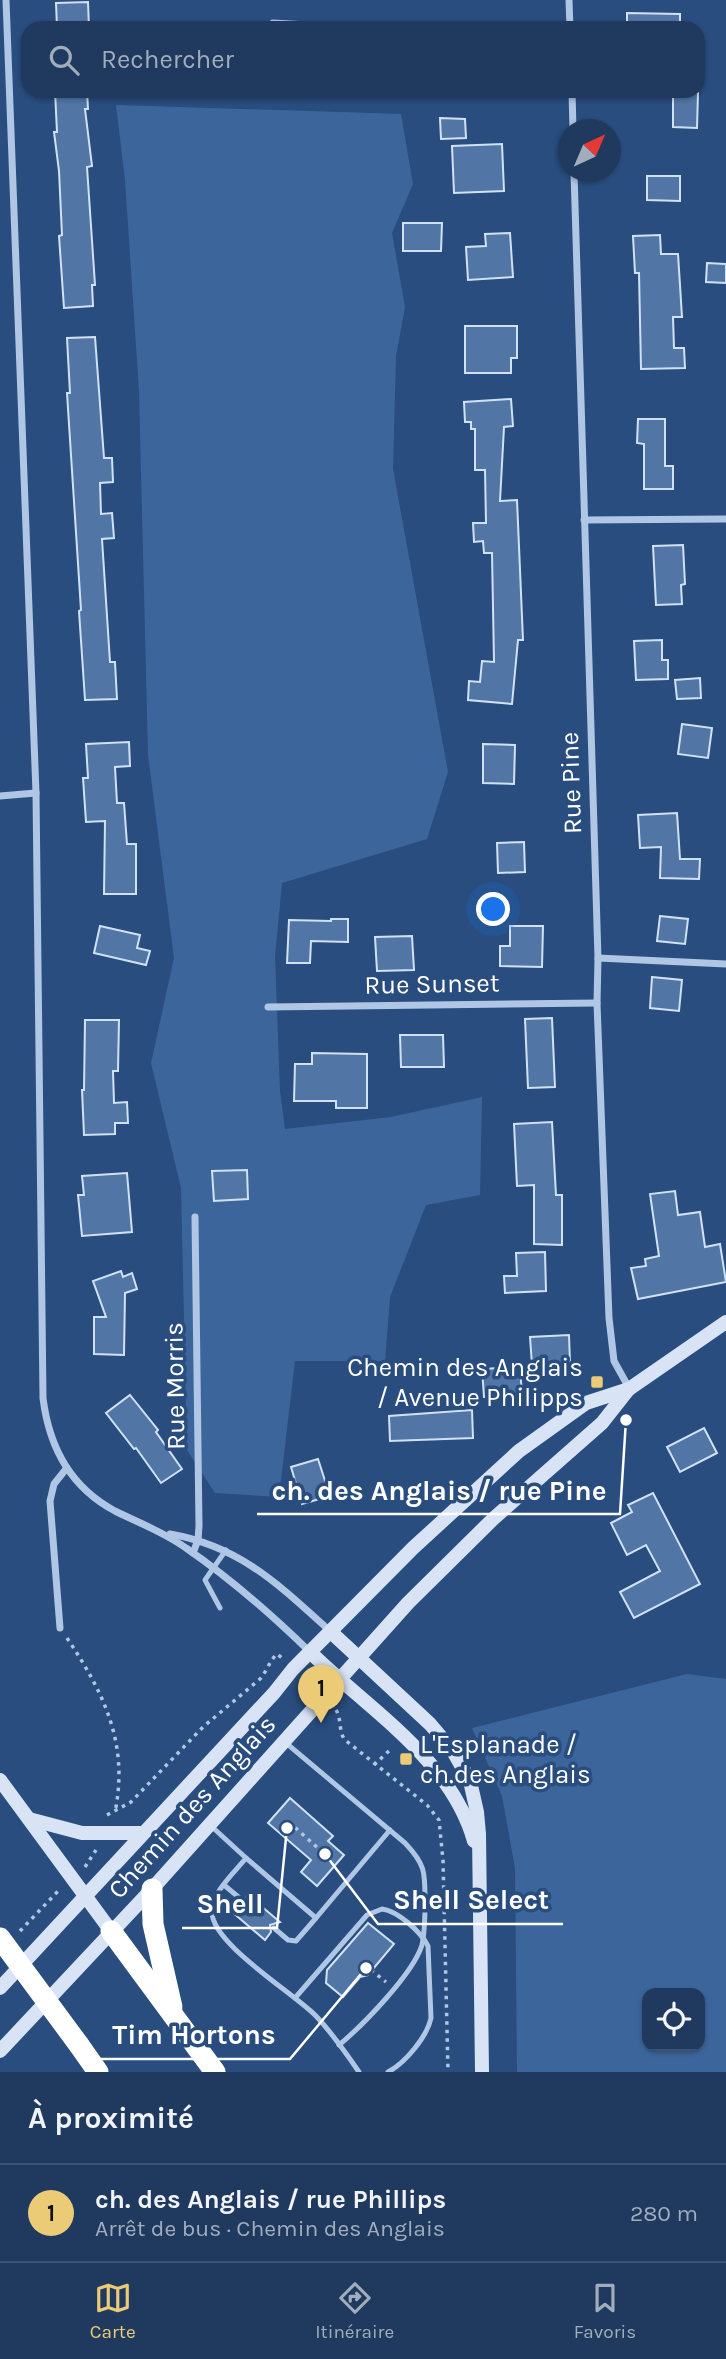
<!DOCTYPE html>
<html lang="fr">
<head>
<meta charset="utf-8">
<style>
  :root { --surface:#1f3a5e; --page:#2c4567; --text:#f1f3f6; --muted:#a1adbc; --line:#3c5473; --accent:#eccb76 }
  body { margin:0; font-family:Karla,sans-serif; background:var(--page); color:var(--text) }
  .controls { position:absolute; right:21px; bottom:21px; display:grid; overflow:hidden; border-radius:14px; box-shadow:0 2px 5px #0004 }
  .controls button { width:63px; height:63px; display:grid; place-items:center; padding:0; border:0; border-bottom:2px solid var(--line); background:var(--surface); color:var(--text); font:35px sans-serif }
  .compass { position:absolute; left:558px; top:119px; width:63px; height:63px; border-radius:50%; background:var(--surface); box-shadow:0 2px 5px #0004; rotate:44deg }
  .you { position:absolute; left:494px; top:910px; width:24px; height:24px; margin:-18px; border:5px solid #fff; border-radius:50%; background:#1a73e8; box-shadow:0 0 0 10px #1a73e833 }
  .badge { display:grid; place-items:center; width:46px; height:46px; border-radius:50%; background:var(--accent); color:#111; font-size:23px; font-weight:700 }
  .pin { position:absolute; translate:-50% -58px; filter:drop-shadow(0 2px 4px #0008) }
  .pin::after { content:''; position:absolute; top:37px; width:24px; height:21px; background:inherit; clip-path:polygon(0 0,100% 0,50% 100%) }
  .list { margin:0; padding:0; list-style:none }
  h2 { display:flex; justify-content:space-between; align-items:center; height:91px; margin:0; padding:0 28px; font-size:30px }
  h2 small { font-size:23px; font-weight:400; color:var(--muted) }
  .list li { display:grid; grid-template-columns:46px 1fr auto; gap:21px; align-items:center; box-sizing:border-box; height:98px; padding:0 28px; border-top:2px solid var(--line) }
  .list b { display:block; font-size:26px; white-space:nowrap }
  .list p { margin:0; font-size:23px; white-space:nowrap; color:var(--muted) }
  .list em { font-size:23px; font-style:normal; color:var(--muted) }
  .icon { flex:none; width:38px; height:38px; fill:none; stroke:currentColor; stroke-width:2; stroke-linecap:round; stroke-linejoin:round }
  .map { position:relative; flex:none; width:726px; height:2072px; overflow:hidden }
  .search { position:absolute; background:var(--surface); box-shadow:0 2px 5px #0004; left:21px; right:21px; top:21px; height:77px; display:flex; align-items:center; gap:18px; box-sizing:border-box; padding:0 24px; border-radius:21px; color:var(--muted); font-size:26px }
  .sheet { height:189px; background:var(--surface) }
  nav { display:flex; justify-content:space-around; align-items:center; box-sizing:border-box; height:98px; border-top:2px solid var(--line); background:var(--surface); font-size:19px; color:var(--muted) }
  nav a { display:grid; justify-items:center; gap:4px }
  nav .on { color:var(--accent) }
  .map>svg:first-child { display:block }
  .green { fill:#3c669b; fill-rule:evenodd }
  .building { fill:#5176a6; stroke:#d1e1f4; stroke-width:2 }
  .lines { fill:none; stroke-linecap:round; stroke-linejoin:round }
  .path { stroke:#afc6e5; stroke-width:3.5; stroke-dasharray:3.5 5; stroke-linecap:butt }
  .lane { stroke:#afc6e5; stroke-width:5 }
  .street { stroke:#afc6e5; stroke-width:7 }
  .secondary { stroke:#d8e4f5; stroke-width:14 }
  .highway { stroke:#fff; stroke-width:21 }
  .highway-bridge { stroke:#fff; stroke-width:21 }
  .poi-dot { fill:#eccb76; stroke:#294d7e; stroke-width:2.5 }
  .labels { text-anchor:middle; dominant-baseline:central; stroke-width:7; stroke-linejoin:round; paint-order:stroke }
  .street-label { font-size:26px; fill:#fff; stroke:#294d7e }
  .poi-label { font-size:26px; fill:#fff; stroke:#294d7e; text-anchor:end }
  .leader { fill:none; stroke:#fff; stroke-width:2.5 }
  .callout-dot { fill:#fff; stroke:#294d7e; stroke-width:2.5 }
  .callout-label { font-size:28px; text-anchor:middle; font-weight:bold; fill:#fff; stroke:#294d7e; stroke-width:7; stroke-linejoin:round; paint-order:stroke }
</style>
</head>
<body>
<div class="map">
<svg width="726" height="2072" viewBox="0 0 726 2072">
  <rect width="100%" height="100%" fill="#294d7e"/>
  <g class="green">
    <path d="M116 105 401 114 413 184 392 233 405 307 396 356 393 469 448 772 427 839 282 883 275 956 280 1091 285 1129 391 1117 482 1097 480 1195 426 1205 390 1297 385 1361H295L279 1497 215 1493 187 1450 181 1188 151 1063 174 958 148 755 139 391 125 180Z"/>
    <path d="M687 1674 726 1679V2072H517L515 1868 502 1796 472 1728ZM647 1993H700V2046H647Z"/>
  </g>
  <g class="building">
    <path d="M88 2 89 28H57L56 3Z"/>
    <path d="M627 13 680 14V28H627Z"/>
    <path d="M55 91H87L88 109H85L92 166 87 167 95 285H92L93 306 64 308 59 236 62 235 59 171 54 132H57Z"/>
    <path d="M673 92 698 93 697 128 673 127Z"/>
    <path d="M440 118 465 119 466 138 441 139Z"/>
    <path d="M502 144 504 191 454 193 452 146Z"/>
    <path d="M647 176H680V201L647 200Z"/>
    <path d="M403 223H442L441 251H403Z"/>
    <path d="M510 233 513 277 468 280 466 247 486 246 485 234Z"/>
    <path d="M660 235 661 254H678L682 317H673L674 348H684L685 368 641 369 639 273H635L633 236Z"/>
    <path d="M707 263 726 264V283L706 282Z"/>
    <path d="M465 326H517V358H511V373H465Z"/>
    <path d="M95 337 104 458H112L113 482 100 483 101 514 112 513 114 538 102 539 110 662H115L117 699 85 700 79 611 81 610 67 393H70L67 338Z"/>
    <path d="M511 399 513 426 504 427 500 501 517 500 523 640H518L512 704 468 700 469 681 480 682 482 661 494 662 492 553H484L483 541 474 542 473 523H486L485 470H475V429H471V422H465L464 402Z"/>
    <path d="M638 419H665V466H673V489H644V444L637 443Z"/>
    <path d="M683 545 685 584 681 585 682 604 656 605 653 546Z"/>
    <path d="M662 640V660H668V679L636 680 634 641Z"/>
    <path d="M700 678 701 698 677 699 675 680Z"/>
    <path d="M682 724 712 728 708 758 678 754Z"/>
    <path d="M129 742 130 766 115 767 117 803H124L127 844H136V894H104L105 821 86 822 83 778H88L86 744Z"/>
    <path d="M483 744 515 745 514 784 483 783Z"/>
    <path d="M677 813 680 859H700L699 879 660 878 661 847 640 848 638 815Z"/>
    <path d="M524 842 525 872 498 873 497 843Z"/>
    <path d="M660 916 688 919 685 944 657 941Z"/>
    <path d="M331 919H348V942L311 941 310 963H287L289 920 331 921Z"/>
    <path d="M100 926 140 935 137 948 150 951 146 965 94 953Z"/>
    <path d="M510 926H543L542 967 500 966V946H510Z"/>
    <path d="M412 936 414 970 377 971 375 937Z"/>
    <path d="M652 977 682 980 679 1011 650 1008Z"/>
    <path d="M552 1018 555 1087 528 1088 525 1019Z"/>
    <path d="M85 1020H119L118 1071H113L114 1103 127 1102 128 1123H115V1134L84 1135 82 1090H84Z"/>
    <path d="M400 1035H443L444 1067H401Z"/>
    <path d="M312 1053 367 1054V1108H336V1101H294L295 1064H312Z"/>
    <path d="M552 1122 556 1195H562V1245L534 1244V1185L517 1186 514 1124Z"/>
    <path d="M247 1170 248 1199 214 1201 212 1171Z"/>
    <path d="M127 1173 132 1232 82 1236 78 1195H84L82 1176Z"/>
    <path d="M675 1191 678 1215 700 1212 705 1247 720 1244 726 1282 638 1299 631 1268 646 1266 645 1259 659 1256 650 1194Z"/>
    <path d="M545 1252 546 1291 505 1293 504 1276H517L516 1253Z"/>
    <path d="M121 1271 123 1277 132 1273 137 1289 125 1293 124 1355 94 1354V1317H106L93 1281Z"/>
    <path d="M569 1335 570 1363 532 1365 530 1337Z"/>
    <path d="M520 1367 522 1395 484 1397 482 1369Z"/>
    <path d="M130 1395 158 1430 156 1432 182 1469 161 1483 136 1448 134 1449 106 1413Z"/>
    <path d="M472 1410 473 1438 390 1441 389 1416Z"/>
    <path d="M704 1428 717 1453 680 1472 667 1447Z"/>
    <path d="M318 1459 330 1496 302 1504 291 1467Z"/>
    <path d="M653 1493 700 1584 634 1618 620 1592 660 1571 646 1545 627 1555 611 1523 632 1512 628 1505Z"/>
    <path d="M290 1798 333 1836 328 1841 344 1855 317 1886 301 1872 311 1860 268 1823Z"/>
    <path d="M247 1894 280 1922 270 1925 271 1932 265 1940 232 1912 239 1904H246Z"/>
    <path d="M368 1923 394 1944 368 1975 360 1977 343 1997 326 1983 327 1970Z"/>
  </g>
  <g class="lines">
    <g class="path">
      <path d="M67 1638C104 1693 129 1744 115 1812"/>
      <path d="M336 1710C342 1719 338 1731 345 1740L427 1805 439 1820 443 1860 448 2072"/>
      <path d="M374 1765 392 1748"/>
      <path d="M107 1815 131 1802 203 1727 260 1679C267 1671 270 1660 277 1654L282 1658"/>
      <path d="M289 1822 320 1850"/>
      <path d="M85 1867 96 1850"/>
      <path d="M20 1931 61 1888"/>
      <path d="M371 1970 386 1982"/>
    </g>
    <g class="lane">
      <path d="M220 1608 205 1580 226 1550"/>
      <path d="M286 1743 405 1843C426 1865 425 1873 425 1902 425 1916 425 1931 422 1945 413 1974 362 2026 339 2045"/>
      <path d="M210 1825 246 1858C234 1873 213 1891 212 1911 210 1943 294 1993 316 2016 332 2033 346 2053 359 2072"/>
      <path d="M246 1858 316 1918 390 1830"/>
      <path d="M224 1885 242 1900"/>
      <path d="M274 1928 288 1940 296 1941 316 1918"/>
      <path d="M295 1998 367 1915 382 1909C398 1911 421 1932 428 1946L431 2018C427 2037 405 2063 388 2072"/>
    </g>
    <g class="street">
      <path d="M6 0 36 793 43 1398C49 1447 70 1487 115 1511 139 1523 164 1532 186 1548 231 1579 271 1614 310 1652"/>
      <path d="M569 0 570 28"/>
      <path d="M273 23 360 28"/>
      <path d="M572 91 573 130"/>
      <path d="M574 172 598 958 597 1003 609 1318 614 1361 629 1388"/>
      <path d="M584 520 726 519"/>
      <path d="M0 796 36 793"/>
      <path d="M598 958 726 964"/>
      <path d="M268 1007 597 1003"/>
      <path d="M170 1534C240 1546 279 1585 330 1631"/>
      <path d="M193 1553 198 1540 199 1526 195 1217"/>
      <path d="M60 1628 50 1501 54 1484 66 1469"/>
    </g>
    <g class="secondary">
      <path d="M331 1632 430 1724 453 1751 470 1781 477 1812 479 1834 482 2072"/>
      <path d="M310 1652C368 1709 451 1759 474 1841"/>
      <path d="M0 1780 111 1931"/>
      <path d="M29 1819 82 1833H142"/>
      <path d="M0 1988 274 1693 293 1669 413 1548 519 1451 586 1403 629 1389 726 1322"/>
      <path d="M0 2051 152 1889 408 1603 493 1519 602 1423 628 1390"/>
    </g>
    <g class="highway">
      <path d="M152 1889 153 1924 172 2007"/>
      <path d="M111 1931 215 2072"/>
      <path d="M79 2045 98 2072"/>
    </g>
    <path class="highway-bridge" d="M0 1938 79 2045"/>
  </g>
  <g class="poi-dot">
    <rect x="590" y="1375" width="14" height="14" rx="3.5"/>
    <rect x="399" y="1752" width="14" height="14" rx="3.5"/>
  </g>
  <g class="labels">
    <g class="street-label">
      <text transform="translate(571 783) rotate(-92)">Rue Pine</text>
      <text transform="translate(432 984) rotate(-1)">Rue Sunset</text>
      <text transform="translate(175 1386) rotate(-91)">Rue Morris</text>
      <text transform="translate(192 1807) rotate(-48)">Chemin des Anglais</text>
    </g>
    <g class="poi-label">
      <text x="583" y="1367">Chemin des Anglais<tspan x="583" dy="30">/ Avenue Philipps</tspan></text>
      <text x="420" y="1744" text-anchor="start">L'Esplanade /<tspan x="420" dy="30">ch.des Anglais</tspan></text>
    </g>
  </g>
  <path class="leader" d="M626 1420L620 1514H257M325 1854L378 1924H563M287 1828L277 1928H182M366 1968L290 2059H99"/>
  <g class="callout-dot">
    <circle cx="626" cy="1420" r="7"/>
    <circle cx="325" cy="1854" r="7"/>
    <circle cx="287" cy="1828" r="7"/>
    <circle cx="366" cy="1968" r="7"/>
  </g>
  <g class="callout-label">
    <text x="439" y="1500">ch. des Anglais / rue Pine</text>
    <text x="471" y="1909">Shell Select</text>
    <text x="230" y="1913">Shell</text>
    <text x="194" y="2044">Tim Hortons</text>
  </g>
</svg>
<div class="controls">
<button><svg class="icon" aria-label="locate" viewBox="0 0 24 24"><circle cx="12" cy="12" r="6"/><path d="M12 2v4M12 18v4M2 12h4M18 12h4"/></svg></button>
</div>
<svg class="compass" viewBox="-18 -18 36 36"><path d="M0-13l5 13h-10z" fill="#e53935"/><path d="M0 13l5-13h-10z" fill="#a1adbc"/></svg>
<div class="you"></div>
<div class="pin badge" style="left:321px;top:1723px">1</div>
<div class="search"><svg class="icon" aria-label="search" viewBox="0 0 24 24"><circle cx="10" cy="10" r="6"/><path d="M15 15l6 6"/></svg>Rechercher</div>
</div>
<section class="sheet">
<h2>À proximité<small></small></h2>
<ul class="list">
<li><span class="badge">1</span><div><b>ch. des Anglais / rue Phillips</b><p>Arrêt de bus · Chemin des Anglais</p></div><em>280 m</em></li>
</ul>
</section>
<nav>
<a class="on"><svg class="icon" aria-label="map" viewBox="0 0 24 24"><path d="M3 6l6-2 6 2 6-2v14l-6 2-6-2-6 2zM9 4v14M15 6v14"/></svg>Carte</a>
<a><svg class="icon" aria-label="directions" viewBox="0 0 24 24"><path d="M12 3l9 9-9 9-9-9zM9 14v-3h6M13 9l2 2-2 2"/></svg>Itinéraire</a>
<a><svg class="icon" aria-label="saved" viewBox="0 0 24 24"><path d="M7 4h10v16l-5-4-5 4z"/></svg>Favoris</a>
</nav>
</body>
</html>
